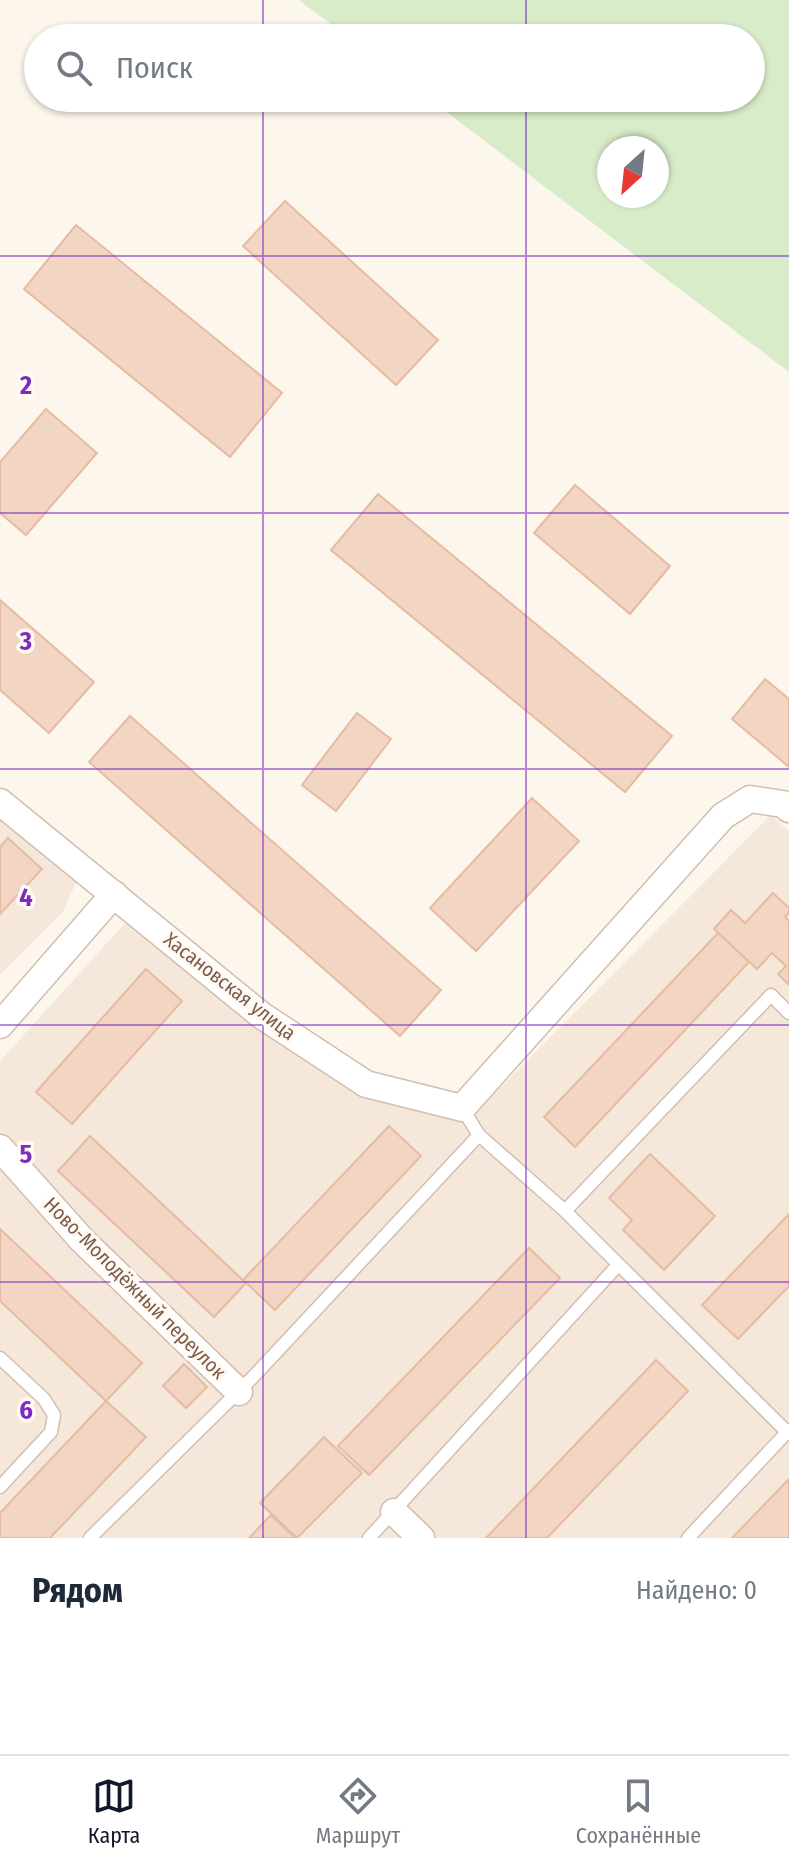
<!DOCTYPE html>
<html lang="ru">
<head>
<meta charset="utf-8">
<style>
  :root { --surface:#fff; --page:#f2f2f3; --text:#1f2937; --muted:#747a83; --line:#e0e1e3; --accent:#111827 }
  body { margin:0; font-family:"Fira Sans Condensed",sans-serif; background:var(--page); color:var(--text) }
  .compass { position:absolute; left:597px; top:136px; width:72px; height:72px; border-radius:50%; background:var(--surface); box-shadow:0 2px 6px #0004; rotate:207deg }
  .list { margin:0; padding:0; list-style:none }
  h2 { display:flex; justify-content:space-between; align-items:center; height:104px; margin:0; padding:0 32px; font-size:34px }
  h2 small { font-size:26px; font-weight:400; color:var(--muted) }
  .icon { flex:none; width:44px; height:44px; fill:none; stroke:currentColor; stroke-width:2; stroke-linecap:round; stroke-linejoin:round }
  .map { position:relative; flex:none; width:789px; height:1538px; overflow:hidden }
  .search { position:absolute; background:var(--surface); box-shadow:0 2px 6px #0004; left:24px; right:24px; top:24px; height:88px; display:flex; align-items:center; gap:20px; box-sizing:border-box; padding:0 28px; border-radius:44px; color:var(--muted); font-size:30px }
  .sheet { height:216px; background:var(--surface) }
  nav { display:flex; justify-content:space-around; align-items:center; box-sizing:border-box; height:112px; border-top:2px solid var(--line); background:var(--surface); font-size:22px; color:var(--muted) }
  nav a { display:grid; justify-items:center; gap:4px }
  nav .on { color:var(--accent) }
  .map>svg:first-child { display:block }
  .residential { fill:#f5e8da }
  .green { fill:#d8ecc9; fill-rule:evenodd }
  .building { fill:#f3d5c3; stroke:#e6bba3; stroke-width:2 }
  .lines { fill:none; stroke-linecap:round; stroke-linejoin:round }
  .lane-casing { stroke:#d1beb0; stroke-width:15 }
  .street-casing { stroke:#d1beb0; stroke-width:29 }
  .lane { stroke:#fff; stroke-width:12 }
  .street { stroke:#fff; stroke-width:26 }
  .grid { fill:none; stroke:#7b2cbf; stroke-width:2; stroke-opacity:0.55 }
  .labels { text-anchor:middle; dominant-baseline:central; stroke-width:7; stroke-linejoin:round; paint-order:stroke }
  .street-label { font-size:20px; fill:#7a5c4d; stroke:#fffaf3 }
  .grid-label { font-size:26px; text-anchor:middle; font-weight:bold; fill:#7b2cbf; stroke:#fffaf3; stroke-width:7; stroke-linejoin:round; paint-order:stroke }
</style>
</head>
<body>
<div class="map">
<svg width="789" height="1538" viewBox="0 0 789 1538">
  <rect width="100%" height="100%" fill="#fdf6ec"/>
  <g class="residential">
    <path d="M0 808 81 871 63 912 0 975Z"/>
    <path d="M771 815 789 831V1538H0V1061L136 911 304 1045 462 1108 468 1120Z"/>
  </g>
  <path class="green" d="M299 0H789V372L428 98H751V38H349ZM609 148H657V196H609Z"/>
  <g class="building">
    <path d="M285 201 438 340 396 385 243 246Z"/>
    <path d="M76 225 282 393 230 457 24 289Z"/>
    <path d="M46 409 97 453 26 535 0 513V462Z"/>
    <path d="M575 485 670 566 630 614 534 533Z"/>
    <path d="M378 494 672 736 625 792 331 550Z"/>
    <path d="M0 600 94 682 49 733 0 690Z"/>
    <path d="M765 679 789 699V767L732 719Z"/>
    <path d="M357 713 391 739 336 811 302 785Z"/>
    <path d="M130 716 441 990 400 1036 89 762Z"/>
    <path d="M532 798 579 841 476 951 430 908Z"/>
    <path d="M8 838 42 869 0 914V847Z"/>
    <path d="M773 893 789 908V913L785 917 789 921V985L778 974 786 966 772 953 757 969 714 929 731 910 745 923Z"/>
    <path d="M718 933 749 962 575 1147 544 1117Z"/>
    <path d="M146 969 182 1001 72 1124 36 1092Z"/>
    <path d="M389 1126 421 1156 275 1310 243 1280Z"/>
    <path d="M90 1136 246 1283 214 1317 58 1171Z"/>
    <path d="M650 1154 715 1216 664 1270 623 1230 632 1220 609 1198Z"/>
    <path d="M789 1214V1286L738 1339 702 1305Z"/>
    <path d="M0 1229 142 1363 106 1401 0 1301Z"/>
    <path d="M529 1248 560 1278 369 1475 338 1446Z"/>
    <path d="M656 1360 688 1391 547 1538H486Z"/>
    <path d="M184 1364 207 1387 186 1408 163 1386Z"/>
    <path d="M106 1401 146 1437 50 1538H0V1513Z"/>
    <path d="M324 1437 362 1473 297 1538 260 1503Z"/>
    <path d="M789 1479V1538H732Z"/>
    <path d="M271 1515 295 1538H249Z"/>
  </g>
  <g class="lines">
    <g class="lane-casing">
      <g id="lane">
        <path d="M462 1108 479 1135 565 1211 789 1434"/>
        <path d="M565 1211 771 995 789 1013"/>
        <path d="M0 1358 44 1399 54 1415 51 1432 0 1487"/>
        <path d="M90 1538 255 1375 479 1135"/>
        <path d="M369 1538 618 1265"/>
        <path d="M688 1538 789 1430"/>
      </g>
    </g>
    <g class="street-casing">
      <g id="street">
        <path d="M0 802 261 1015 366 1084 462 1108 723 816 750 799 783 804 789 809"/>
        <path d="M0 1025 114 894"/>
        <path d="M0 1148 82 1240 239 1392"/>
        <path d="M394 1512 421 1538"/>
      </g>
    </g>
    <use href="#lane" class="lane"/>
    <use href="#street" class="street"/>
  </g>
  <path class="grid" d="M263 0V38M526 0V38M263 98V1538M526 98V1538M0 256H789M0 513H789M0 769H789M0 1025H789M0 1282H789"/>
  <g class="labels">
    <g class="street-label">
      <text transform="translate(230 986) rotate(38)">Хасановская улица</text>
      <text transform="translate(135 1288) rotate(45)">Ново-Молодёжный переулок</text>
    </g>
  </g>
  <g class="grid-label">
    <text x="26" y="394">2</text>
    <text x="26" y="650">3</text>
    <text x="26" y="906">4</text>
    <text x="26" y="1163">5</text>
    <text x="26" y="1419">6</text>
  </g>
</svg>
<svg class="compass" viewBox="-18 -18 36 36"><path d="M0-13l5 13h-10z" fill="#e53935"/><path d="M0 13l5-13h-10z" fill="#747a83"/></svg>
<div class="search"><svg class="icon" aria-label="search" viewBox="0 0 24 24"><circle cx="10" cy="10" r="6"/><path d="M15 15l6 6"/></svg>Поиск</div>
</div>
<section class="sheet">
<h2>Рядом<small>Найдено: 0</small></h2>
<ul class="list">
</ul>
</section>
<nav>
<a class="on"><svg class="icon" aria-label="map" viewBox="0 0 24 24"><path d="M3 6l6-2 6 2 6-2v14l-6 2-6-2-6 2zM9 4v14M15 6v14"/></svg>Карта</a>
<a><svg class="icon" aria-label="directions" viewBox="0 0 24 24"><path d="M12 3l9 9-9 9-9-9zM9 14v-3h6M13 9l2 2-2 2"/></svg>Маршрут</a>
<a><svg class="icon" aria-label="saved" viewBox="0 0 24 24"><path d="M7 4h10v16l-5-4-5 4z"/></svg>Сохранённые</a>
</nav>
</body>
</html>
